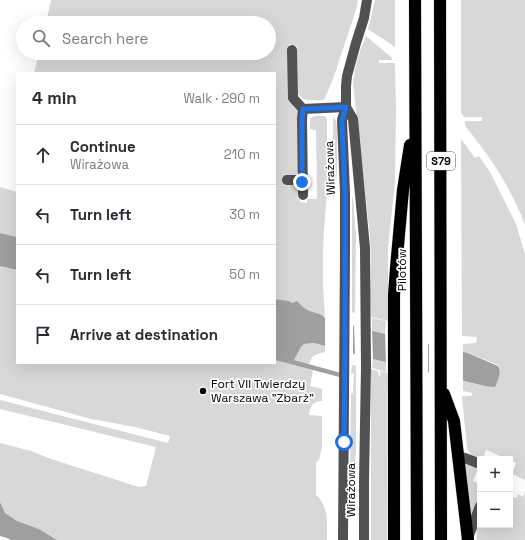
<!DOCTYPE html>
<html lang="en">
<head>
<meta charset="utf-8">
<style>
  :root { --surface:#fff; --page:#f7f7f7; --text:#2b2b33; --muted:#7c7c81; --line:#e1e1e2 }
  body { margin:0; font-family:"Space Grotesk",sans-serif; background:var(--page); color:var(--text) }
  .controls { position:absolute; right:12px; bottom:12px; display:grid; overflow:hidden; border-radius:0px; box-shadow:0 4px 16px #0002 }
  .controls button { width:36px; height:36px; display:grid; place-items:center; padding:0; border:0; border-bottom:1px solid var(--line); background:var(--surface); color:var(--text); font:20px sans-serif }
  .stop { position:absolute; width:12px; height:12px; margin:-9px; border:3px solid #1a73e8; border-radius:50%; background:#fff }
  .stop.end { background:#1a73e8; border-color:#fff; box-shadow:0 1px 4px #0008 }
  .list { margin:0; padding:0; list-style:none }
  h2 { display:flex; justify-content:space-between; align-items:center; height:52px; margin:0; padding:0 16px; font-size:17px }
  h2 small { font-size:13px; font-weight:400; color:var(--muted) }
  .list li { display:grid; grid-template-columns:26px 1fr auto; gap:12px; align-items:center; box-sizing:border-box; height:60px; padding:0 16px; border-top:1px solid var(--line) }
  .list b { display:block; font-size:15px; white-space:nowrap }
  .list p { margin:0; font-size:13px; white-space:nowrap; color:var(--muted) }
  .list em { font-size:13px; font-style:normal; color:var(--muted) }
  .icon { flex:none; width:22px; height:22px; fill:none; stroke:currentColor; stroke-width:2; stroke-linecap:round; stroke-linejoin:round }
  .map { position:relative; flex:none; width:525px; height:540px; overflow:hidden }
  .search { position:absolute; background:var(--surface); box-shadow:0 4px 16px #0002; left:16px; top:16px; width:260px; height:44px; display:flex; align-items:center; gap:10px; box-sizing:border-box; padding:0 14px; border-radius:22px; color:var(--muted); font-size:15px }
  .panel { position:absolute; background:var(--surface); box-shadow:0 4px 16px #0002; left:16px; top:72px; width:260px; height:292px; border-radius:0px }
  .map>svg:first-child { display:block }
  .green { fill:#d8d8d8 }
  .water { fill:#9f9f9f }
  .pier { fill:#fff }
  .lines { fill:none; stroke-linecap:round; stroke-linejoin:round }
  .highway-casing { stroke:#dbdbdb; stroke-width:13 }
  .minor { stroke:#515151; stroke-width:10 }
  .highway { stroke:#000; stroke-width:12 }
  .route { stroke:#1a73e8; stroke-width:5 }
  .poi-dot { fill:#000; stroke:#fff; stroke-width:1.5 }
  .labels { text-anchor:middle; dominant-baseline:central; stroke-width:3.5; stroke-linejoin:round; paint-order:stroke }
  .shield { fill:#fff; stroke:#4c4c4c; stroke-width:1 }
  .shield-label { font-size:11px; font-weight:bold; fill:#000 }
  .street-label { font-size:12px; fill:#000; stroke:#fff }
  .poi-label { font-size:12px; fill:#000; stroke:#fff; text-anchor:start }
</style>
</head>
<body>
<div class="map">
<svg width="525" height="540" viewBox="0 0 525 540">
  <rect width="100%" height="100%" fill="#fff"/>
  <g class="green">
    <path d="M51 0H358L356 10 333 79 324 100C314 100 302 103 297 92V46L289 44V98L298 107V170L296 174 293 176 296 185H297L298 199H300V202L307 203V199H317L316 130 310 129C310 115 310 116 324 116L327 119V194L324 229 323 252V287L325 317 304 309 299 302H295L292 303 287 301 275 299V73H34L39 53H269V23H46Z"/>
    <path d="M375 0H395V47L368 29Z"/>
    <path d="M461 0H525V225C511 188 490 156 465 126V121H482V117H464L461 113Z"/>
    <path d="M366 36 392 58V60H379V63H395L396 109 395 182 388 247V321L371 317 370 292 371 265 370 236 353 83C355 66 359 52 366 36Z"/>
    <path d="M333 117 336 120 337 126V173L333 204Z"/>
    <path d="M461 139 475 158 479 156 490 172 516 224 525 254V480L512 474 516 463 510 460V459H507L486 450 483 459C475 459 470 455 467 449L462 396H472V393L463 391V381L485 386 499 370 500 368 498 365 469 353 463 352V344L476 343 477 337 462 336Z"/>
    <path d="M0 187 17 192V237L0 233Z"/>
    <path d="M352 198H353L356 235 355 313 352 312Z"/>
    <path d="M0 266 17 270V363H275V360L313 370 310 386 322 389V401C313 401 310 406 309 415L322 416V447L319 460 316 462V495C329 506 327 524 327 540H57L39 529 17 521 5 513 0 502V443L31 451 51 459 139 487 146 486 156 447 62 424 0 409V400L168 443 170 436 135 427 91 419 0 394Z"/>
    <path d="M372 318 386 321 385 334 372 330Z"/>
    <path d="M314 343 325 346V352C315 354 312 355 309 364L294 360 301 347 304 344Z"/>
    <path d="M373 359 386 362V372L372 368Z"/>
    <path d="M352 365 356 366V450L355 463 350 471 351 393H353L354 374 351 373Z"/>
    <path d="M371 369 378 371 379 376H380V371L388 373 387 540H371Z"/>
    <path d="M465 460 479 466 473 481 480 484V497L471 517Z"/>
    <path d="M525 492V540H477L476 526 480 515V525H510V496L516 498 518 494 523 497Z"/>
  </g>
  <g class="water">
    <path d="M0 233 17 237V270L0 266Z"/>
    <path d="M275 299 289 301 292 303 297 301C300 303 301 306 304 308 310 313 320 312 325 318L385 334 468 353 498 366C502 372 498 380 495 387L485 386 373 359 314 343 304 344 301 347 294 360 348 375 347 379 275 360Z"/>
    <path d="M0 502 5 513 17 521 39 529 57 540H11L7 538 0 536Z"/>
  </g>
  <g class="pier">
    <path d="M325 315 326 316 353 323V356L325 348Z"/>
    <path d="M354 323 372 328 373 361 355 356Z"/>
    <path d="M385 332 428 342V374L386 364Z"/>
    <path d="M429 342 463 350V383L429 375Z"/>
  </g>
  <g class="lines">
    <g class="highway-casing">
      <g id="highway">
        <path d="M415 0 417 540"/>
        <path d="M440 0 441 540"/>
        <path d="M444 394 454 421 468 540"/>
        <path d="M394 540V295L396 268 403 190 410 145"/>
      </g>
    </g>
    <g class="minor">
      <path d="M292 50 293 98 303 109"/>
      <path d="M346 107 353 119 365 248 366 367 364 481V540"/>
      <path d="M287 180H303"/>
      <path d="M303 195 302 119 303 109 346 107"/>
      <path d="M458 457 465 458 480 464"/>
      <path d="M468 538 480 506"/>
      <path d="M343 540 345 250V193L342 120 346 107V86L347 76 356 43 364 18 367 0"/>
    </g>
    <use href="#highway" class="highway"/>
  </g>
  <g class="lines">
    <path class="route" d="M302 182V119L303 109 346 107 342 120 345 193V362L344 442"/>
  </g>
  <circle class="poi-dot" cx="203" cy="391" r="4"/>
  <g class="labels">
    <rect class="shield" x="427" y="152" width="28" height="18" rx="3"/>
    <g class="shield-label">
      <text x="441" y="161">S79</text>
    </g>
    <g class="street-label">
      <text transform="translate(330 168) rotate(-92)">Wirażowa</text>
      <text transform="translate(402 270) rotate(-90)">Pilotów</text>
      <text transform="translate(351 490) rotate(-90)">Wirażowa</text>
    </g>
    <g class="poi-label">
      <text x="211" y="384">Fort VII Twierdzy<tspan x="211" dy="14">Warszawa "Zbarż"</tspan></text>
    </g>
  </g>
</svg>
<div class="controls">
<button>+</button>
<button>−</button>
</div>
<div class="stop" style="left:344px;top:442px"></div>
<div class="stop end" style="left:302px;top:182px"></div>
<div class="search"><svg class="icon" aria-label="search" viewBox="0 0 24 24"><circle cx="10" cy="10" r="6"/><path d="M15 15l6 6"/></svg>Search here</div>
<section class="panel">
<h2>4 min<small>Walk · 290 m</small></h2>
<ul class="list">
<li><svg class="icon" aria-label="ahead" viewBox="0 0 24 24"><path d="M12 20V5M6 11l6-6 6 6"/></svg><div><b>Continue</b><p>Wirażowa</p></div><em>210 m</em></li>
<li><svg class="icon" aria-label="left" viewBox="0 0 24 24"><path d="M17 20v-9H6M10 6l-5 5 5 5"/></svg><div><b>Turn left</b></div><em>30 m</em></li>
<li><svg class="icon" aria-label="left" viewBox="0 0 24 24"><path d="M17 20v-9H6M10 6l-5 5 5 5"/></svg><div><b>Turn left</b></div><em>50 m</em></li>
<li><svg class="icon" aria-label="arrive" viewBox="0 0 24 24"><path d="M6 21V4h12l-3 4 3 4H6"/></svg><div><b>Arrive at destination</b></div></li>
</ul>
</section>
</div>
</body>
</html>
